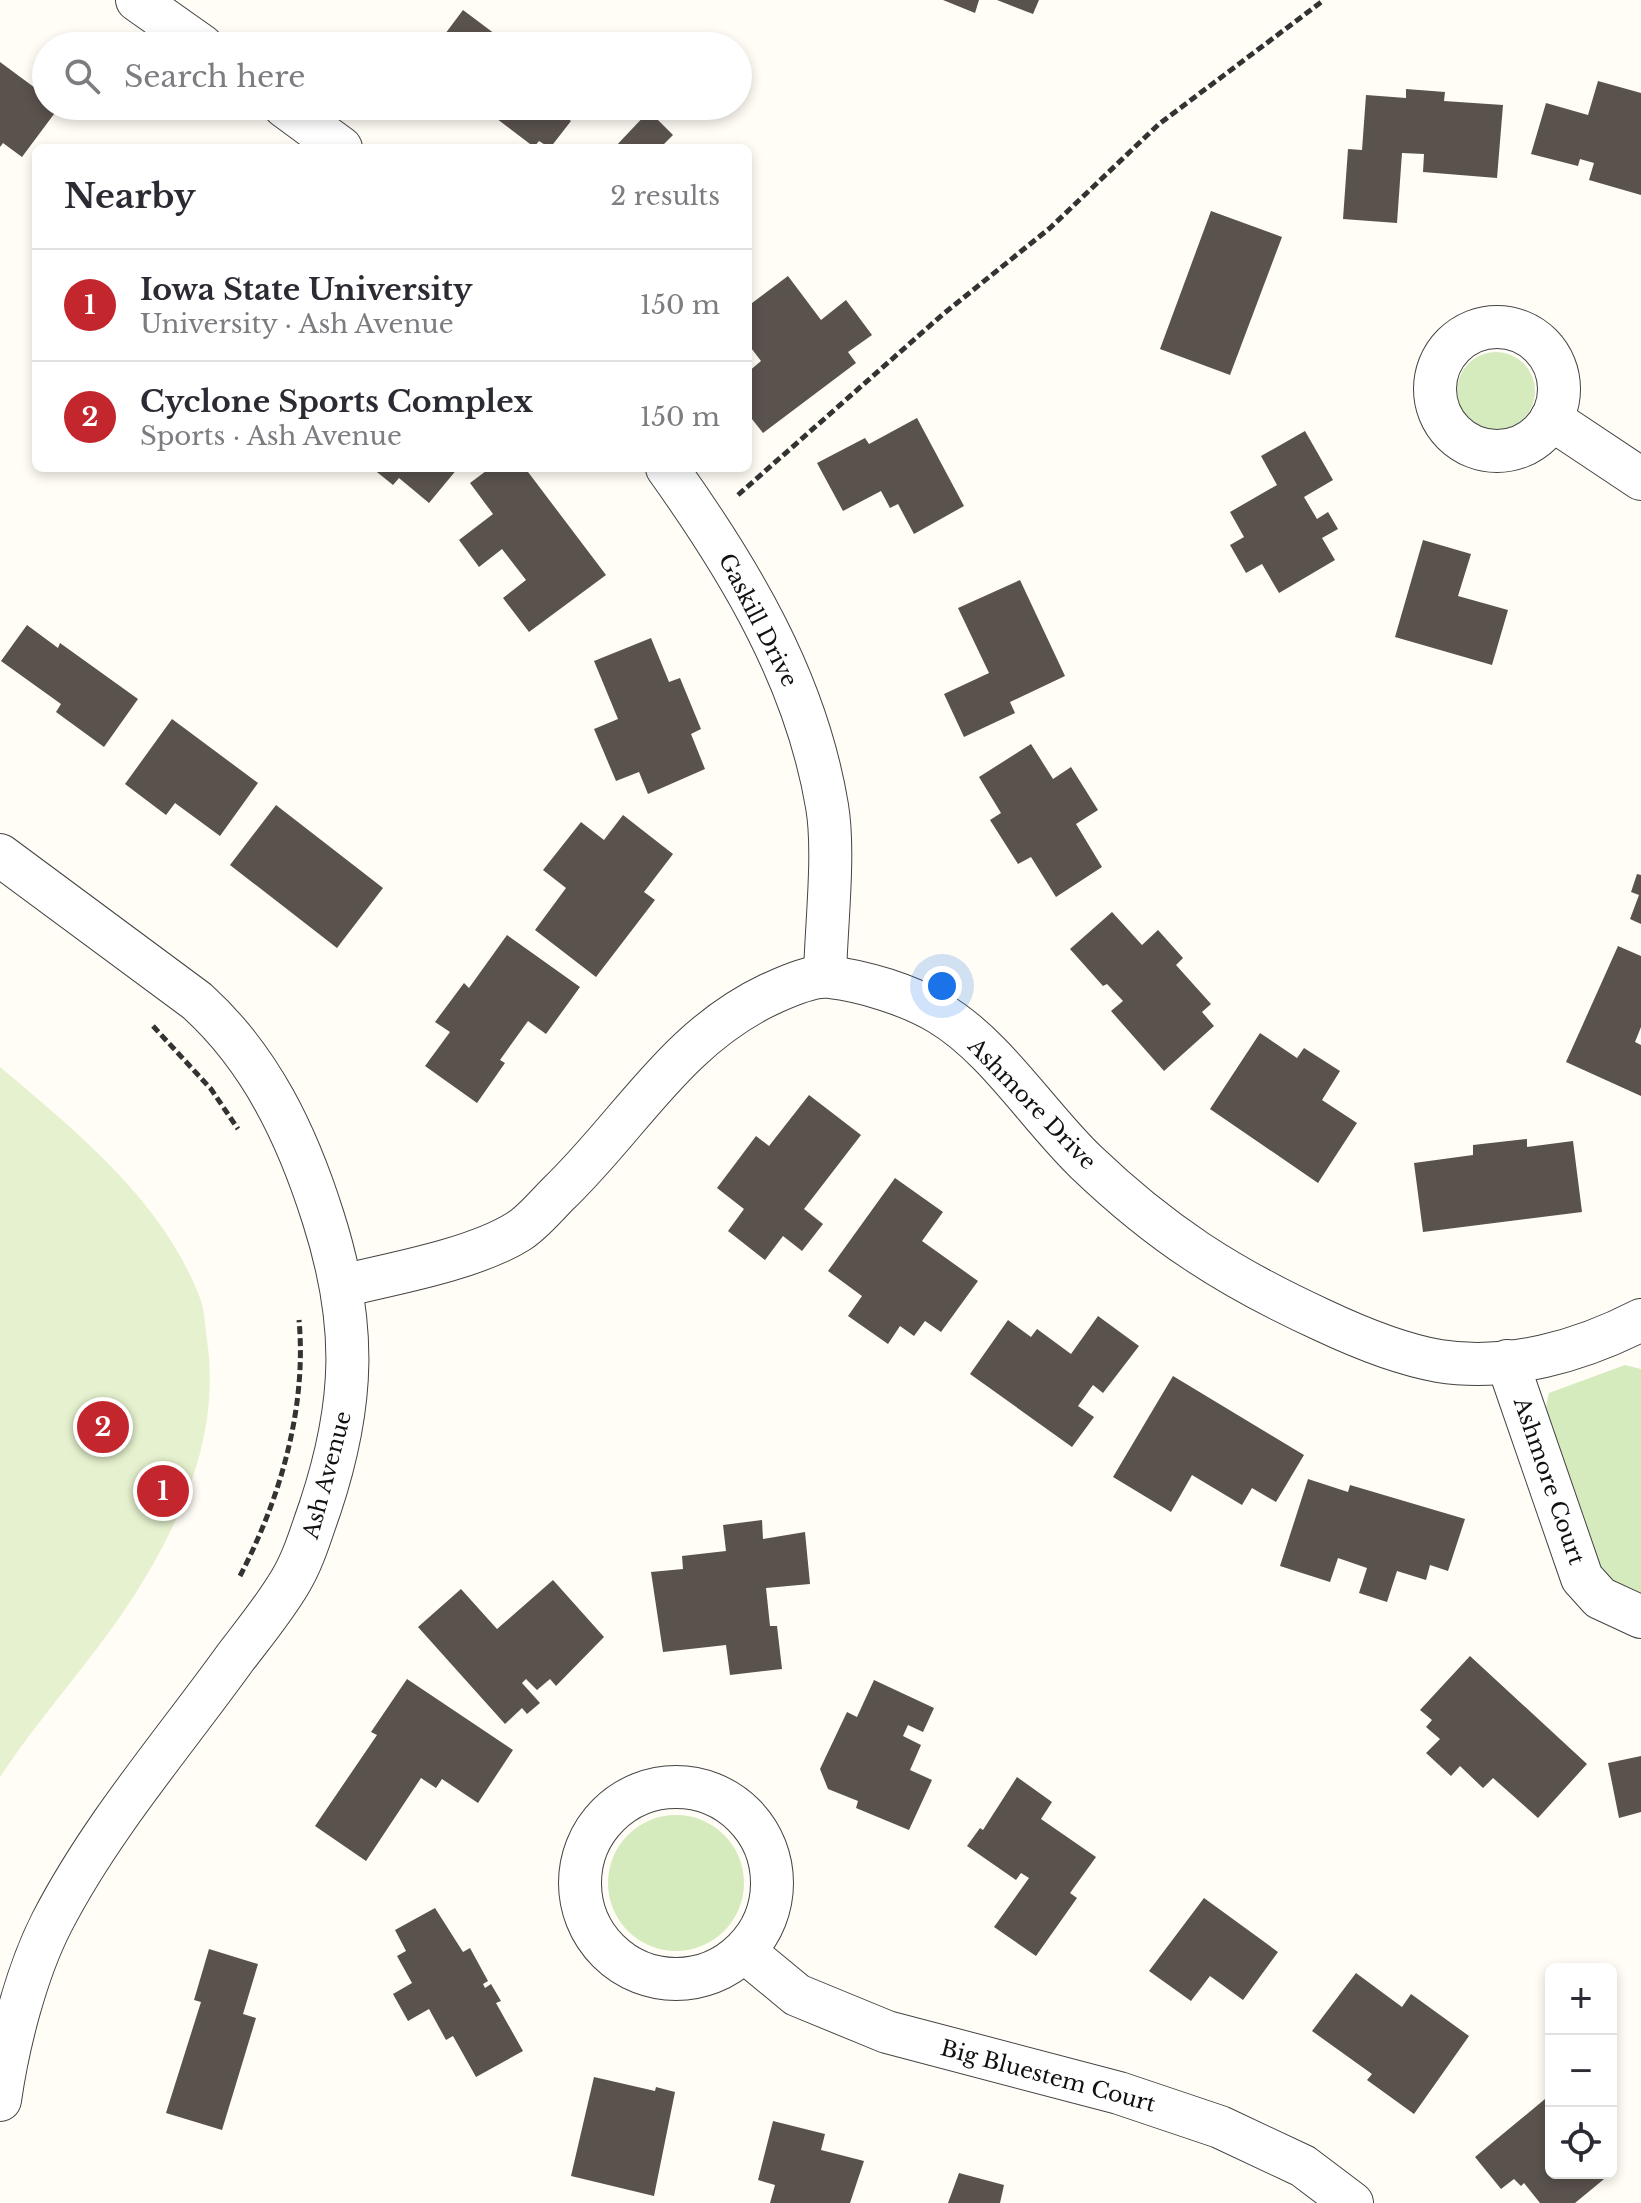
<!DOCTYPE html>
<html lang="en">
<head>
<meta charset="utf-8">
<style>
  :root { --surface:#fff; --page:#f2f2f3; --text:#2b2b33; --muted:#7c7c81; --line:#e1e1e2; --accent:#c4262e }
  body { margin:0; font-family:"Libre Baskerville",serif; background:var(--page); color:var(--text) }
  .controls { position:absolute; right:24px; bottom:24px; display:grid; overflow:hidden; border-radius:12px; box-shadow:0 4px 12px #0003 }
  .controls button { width:72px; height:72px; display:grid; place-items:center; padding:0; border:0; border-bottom:2px solid var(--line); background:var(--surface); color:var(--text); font:40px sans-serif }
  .you { position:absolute; left:942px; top:986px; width:28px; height:28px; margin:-20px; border:6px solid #fff; border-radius:50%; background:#1a73e8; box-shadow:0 0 0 12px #1a73e833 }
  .badge { display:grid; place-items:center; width:52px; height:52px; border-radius:50%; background:var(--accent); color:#fff; font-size:26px; font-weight:700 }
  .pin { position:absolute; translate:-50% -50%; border:4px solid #fff; box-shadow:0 2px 8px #0006 }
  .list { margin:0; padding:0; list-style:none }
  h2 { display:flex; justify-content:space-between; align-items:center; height:104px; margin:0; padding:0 32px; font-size:34px }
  h2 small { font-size:26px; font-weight:400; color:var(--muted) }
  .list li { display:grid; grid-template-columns:52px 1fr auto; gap:24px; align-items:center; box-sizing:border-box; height:112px; padding:0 32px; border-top:2px solid var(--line) }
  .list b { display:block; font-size:30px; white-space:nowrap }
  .list p { margin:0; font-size:26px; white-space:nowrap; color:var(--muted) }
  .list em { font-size:26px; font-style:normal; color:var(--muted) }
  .icon { flex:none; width:44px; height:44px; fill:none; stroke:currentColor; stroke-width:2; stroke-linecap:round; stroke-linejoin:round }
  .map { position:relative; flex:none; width:1641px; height:2203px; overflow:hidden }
  .search { position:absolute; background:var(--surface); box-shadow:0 4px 12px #0003; left:32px; top:32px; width:720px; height:88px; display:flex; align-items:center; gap:20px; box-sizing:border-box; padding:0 28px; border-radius:44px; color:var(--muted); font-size:30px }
  .panel { position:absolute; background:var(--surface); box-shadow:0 4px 12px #0003; left:32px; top:144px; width:720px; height:328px; border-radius:12px }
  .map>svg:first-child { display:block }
  .green { fill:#d5ebbd }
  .pitch { fill:#e6f2cf }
  .building { fill:#5a524d }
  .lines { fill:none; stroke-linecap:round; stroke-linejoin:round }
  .minor-casing { stroke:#444; stroke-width:44 }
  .path { stroke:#333; stroke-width:5; stroke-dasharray:8 4; stroke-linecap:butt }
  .minor { stroke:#fff; stroke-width:42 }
  .labels { text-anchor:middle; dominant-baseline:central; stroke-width:8; stroke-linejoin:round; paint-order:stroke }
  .street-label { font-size:22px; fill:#111; stroke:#fff }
</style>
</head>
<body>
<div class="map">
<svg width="1641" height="2203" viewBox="0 0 1641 2203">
  <rect width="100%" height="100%" fill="#fffdf5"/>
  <g class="green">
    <circle cx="1496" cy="391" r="39"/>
    <path d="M1625 1365 1641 1369V1595L1601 1574 1544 1415 1549 1393Z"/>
    <circle cx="676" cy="1883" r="68"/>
  </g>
  <path class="pitch" d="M0 1067C77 1132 163 1201 200 1298 205 1311 205 1327 207 1340 221 1435 181 1523 130 1602 90 1663 40 1716 0 1777Z"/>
  <g class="building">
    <path d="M943 0H979L975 13Z"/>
    <path d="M997 0H1039L1033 14Z"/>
    <path d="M463 10 511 46H436Z"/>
    <path d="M0 62 46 96V106H60L22 157 3 143 0 147Z"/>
    <path d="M1598 81 1641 93V195L1589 180 1594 163 1580 159 1578 166 1531 154 1546 103 1588 115Z"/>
    <path d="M1406 89 1445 92 1444 101 1503 105 1497 178 1423 172 1424 154 1402 153 1397 223 1343 219 1348 149 1362 150 1366 95 1406 98Z"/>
    <path d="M480 106H559L556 110 571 121 550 148 539 141 534 147Z"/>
    <path d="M649 111 673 135 660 148H614Z"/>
    <path d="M1211 211 1282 237 1230 375 1160 349Z"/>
    <path d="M788 276 821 320 846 300 872 335 848 352 856 363 763 433 748 414V372L761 361 748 344V306Z"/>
    <path d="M917 418 964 506 914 534 898 504 890 508 881 491 843 511 817 463 865 438 869 444Z"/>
    <path d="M1305 431 1333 480 1304 497 1317 519 1328 512 1338 529 1322 538 1335 560 1279 593 1262 564 1246 573 1230 545 1244 537 1230 512 1277 485 1261 456Z"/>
    <path d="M372 468H458L429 503 399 478 393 485Z"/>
    <path d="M490 468H525L606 575 529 632 503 598 526 580 502 549 479 567 459 540 493 514 470 483Z"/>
    <path d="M1423 540 1471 554 1458 596 1508 610 1492 665 1395 637Z"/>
    <path d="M1020 580 1065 676 1010 702 1015 713 964 737 944 694 989 673 958 608Z"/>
    <path d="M27 625 58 648 60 643 138 699 104 747 56 712 61 704 1 661Z"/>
    <path d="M651 638 669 682 680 678 701 729 691 734 705 769 648 794 639 772 616 781 594 729 618 719 594 661Z"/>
    <path d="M172 719 258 783 220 836 175 803 166 815 125 784Z"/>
    <path d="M1031 744 1053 779 1071 767 1098 810 1076 824 1102 867 1056 897 1031 857 1018 864 990 820 1001 813 979 777Z"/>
    <path d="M276 805 383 888 337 948 230 865Z"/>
    <path d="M623 815 673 854 644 892 655 900 596 977 535 930 566 888 543 870 581 822 604 840Z"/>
    <path d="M1637 874 1641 875V924L1630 919 1639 895 1631 892Z"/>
    <path d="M1112 912 1142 945 1158 930 1183 958 1176 965 1211 1004 1202 1012 1214 1026 1164 1071 1111 1011 1123 1001 1107 984 1103 986 1070 949Z"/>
    <path d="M507 935 580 987 546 1034 528 1021 500 1060 505 1063 477 1103 425 1066 450 1032 435 1022 464 983 469 988Z"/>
    <path d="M1618 946 1641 956V1027L1635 1042 1641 1045V1096L1566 1062Z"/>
    <path d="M1260 1033 1297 1058 1304 1048 1340 1071 1322 1100 1357 1123 1318 1183 1210 1109Z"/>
    <path d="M809 1095 861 1135 804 1209 823 1224 802 1251 783 1236 765 1260 728 1231 744 1209 717 1188 756 1136 769 1146Z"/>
    <path d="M1527 1139V1147L1573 1141 1582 1212 1423 1232 1414 1163 1473 1155V1145Z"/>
    <path d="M895 1178 943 1212 922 1241 978 1281 941 1332 925 1321 914 1336 900 1326 888 1344 848 1316 862 1296 828 1271Z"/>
    <path d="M1098 1316 1139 1346 1103 1393 1093 1385 1078 1406 1094 1417 1072 1447 970 1374 1008 1320 1031 1337 1037 1329 1071 1354Z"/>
    <path d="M1173 1376 1304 1455 1276 1502 1252 1488 1242 1505 1192 1475 1171 1512 1113 1477Z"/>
    <path d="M1308 1479 1348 1492 1350 1485 1465 1519 1448 1571 1430 1565 1426 1580 1397 1571 1387 1602 1359 1593 1367 1568 1338 1558 1330 1582 1280 1566Z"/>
    <path d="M762 1520 763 1539 805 1532 810 1584 766 1588 770 1626H777L782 1669 730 1675 726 1645 663 1652 651 1572 683 1569 682 1556 726 1551 723 1525Z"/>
    <path d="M553 1580 604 1637 556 1686 550 1679 537 1690 526 1679 522 1683 540 1703 527 1714 522 1708 505 1724 418 1627 461 1589 497 1629Z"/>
    <path d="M1470 1656 1587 1764 1538 1818 1493 1778 1483 1788 1460 1766 1451 1776 1426 1753 1440 1739 1426 1727 1432 1720 1420 1710Z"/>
    <path d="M407 1679 513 1750 478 1803 442 1779 436 1788 421 1778 366 1861 315 1826 377 1735 371 1732Z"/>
    <path d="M874 1680 934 1708 923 1732 908 1725 903 1736 921 1745 910 1770 932 1780 909 1830 856 1808 858 1801 828 1789 820 1769 847 1712 857 1717Z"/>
    <path d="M1641 1756V1812L1619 1818 1608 1763Z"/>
    <path d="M1017 1777 1052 1802 1041 1819 1096 1857 1070 1893 1077 1898 1036 1956 994 1927 1029 1878 1021 1873 1016 1880 967 1846 980 1828 983 1830Z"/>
    <path d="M1204 1898 1278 1952 1243 2000 1210 1976 1191 2001 1149 1971Z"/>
    <path d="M435 1908 463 1952 470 1948 488 1981 483 1984 485 1988 491 1984 501 2001 496 2003 523 2051 476 2077 453 2036 446 2040 429 2009 408 2021 393 1994 412 1983 397 1956 406 1951 395 1930Z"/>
    <path d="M209 1949 258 1964 243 2014 256 2018 222 2130 166 2113 201 2002 194 2000Z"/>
    <path d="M1356 1973 1402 2007 1411 1994 1469 2036 1414 2114 1367 2080 1372 2074 1312 2031Z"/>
    <path d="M594 2077 655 2091 656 2087 675 2092 654 2196 571 2176Z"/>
    <path d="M1551 2094V2173H1611V2165L1615 2170 1575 2203H1540L1524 2183 1521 2186 1514 2179 1501 2189 1475 2157Z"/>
    <path d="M773 2121 825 2134 821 2150 864 2161 850 2203H770L775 2185 758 2180Z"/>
    <path d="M959 2173 1004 2185 1000 2203H948Z"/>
  </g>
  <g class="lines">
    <g class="minor-casing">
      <g id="minor">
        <path d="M137 0 202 46"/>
        <path d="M284 106 341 148"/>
        <circle cx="1497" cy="389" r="62"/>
        <path d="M1551 419 1641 479"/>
        <path d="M667 468C740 570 806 680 827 806 835 852 826 927 825 976"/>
        <path d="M0 855 197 1001C261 1059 297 1135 323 1217 357 1323 355 1403 320 1508 311 1533 304 1559 290 1582 274 1609 254 1633 235 1658 173 1744 101 1827 52 1922 26 1973 8 2044 0 2100"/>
        <path d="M341 1286C392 1274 475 1259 519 1231 533 1222 546 1206 558 1194 631 1124 675 1039 770 994 786 987 811 975 829 977 864 981 909 995 939 1013 995 1046 1039 1117 1086 1162 1160 1233 1228 1277 1322 1320 1358 1337 1399 1354 1439 1361 1508 1372 1581 1351 1641 1320"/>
        <path d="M1507 1361 1582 1578 1600 1598 1641 1617"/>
        <circle cx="676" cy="1883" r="96"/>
        <path d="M745 1952 797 1995 887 2032 1119 2093 1220 2127 1303 2166 1352 2203"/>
      </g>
    </g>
    <g class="path">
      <path d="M738 495 942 315 1050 228 1159 124 1324 0"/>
      <path d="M153 1026 211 1089 238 1129"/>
      <path d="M240 1576C280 1499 307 1408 299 1320"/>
    </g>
    <use href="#minor" class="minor"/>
  </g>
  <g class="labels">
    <g class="street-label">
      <text transform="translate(758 620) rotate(63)">Gaskill Drive</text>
      <text transform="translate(1032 1104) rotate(46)">Ashmore Drive</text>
      <text transform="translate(327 1475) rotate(-75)">Ash Avenue</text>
      <text transform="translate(1549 1481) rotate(71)">Ashmore Court</text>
      <text transform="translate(1048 2076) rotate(15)">Big Bluestem Court</text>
    </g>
  </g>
</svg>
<div class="controls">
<button>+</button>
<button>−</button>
<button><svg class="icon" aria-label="locate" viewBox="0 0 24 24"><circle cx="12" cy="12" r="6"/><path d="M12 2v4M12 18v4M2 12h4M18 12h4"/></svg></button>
</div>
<div class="you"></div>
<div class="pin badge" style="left:163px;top:1491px">1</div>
<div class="pin badge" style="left:103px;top:1427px">2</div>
<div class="search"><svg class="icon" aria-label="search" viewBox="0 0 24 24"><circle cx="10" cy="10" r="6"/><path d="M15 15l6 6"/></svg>Search here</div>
<section class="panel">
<h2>Nearby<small>2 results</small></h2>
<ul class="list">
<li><span class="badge">1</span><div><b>Iowa State University</b><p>University · Ash Avenue</p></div><em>150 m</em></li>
<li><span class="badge">2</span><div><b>Cyclone Sports Complex</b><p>Sports · Ash Avenue</p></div><em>150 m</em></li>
</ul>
</section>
</div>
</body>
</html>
